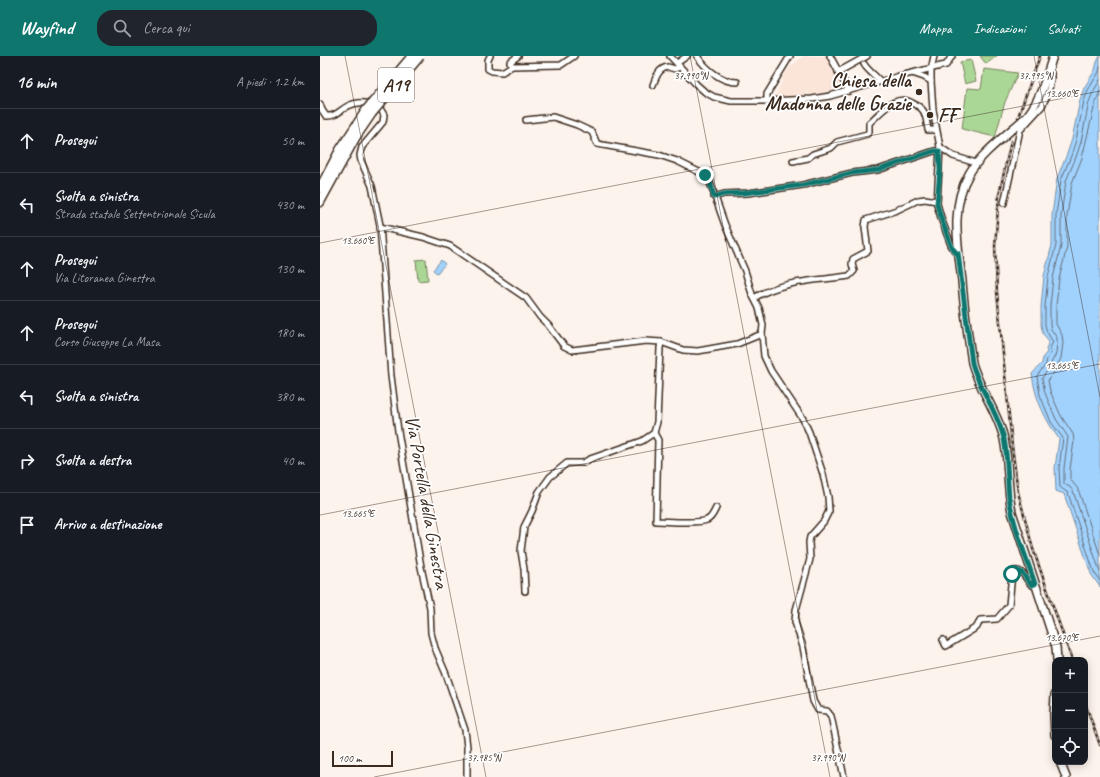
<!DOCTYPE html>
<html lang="it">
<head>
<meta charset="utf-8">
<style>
  :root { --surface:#171b24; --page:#20242c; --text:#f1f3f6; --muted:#9ea1a6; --line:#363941; --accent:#0f766e }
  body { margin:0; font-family:Caveat,sans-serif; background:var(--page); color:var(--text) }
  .controls { position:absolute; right:12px; bottom:12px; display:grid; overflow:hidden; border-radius:8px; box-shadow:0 2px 10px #0003 }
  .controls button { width:36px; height:36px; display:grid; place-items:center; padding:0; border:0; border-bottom:1px solid var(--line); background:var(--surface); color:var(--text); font:20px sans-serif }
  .scale { position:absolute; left:12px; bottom:10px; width:61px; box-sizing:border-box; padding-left:4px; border:2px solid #3b2a1e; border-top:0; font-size:11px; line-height:14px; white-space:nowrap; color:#3b2a1e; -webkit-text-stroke:3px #fff; paint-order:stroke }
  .stop { position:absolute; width:12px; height:12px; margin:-9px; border:3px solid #0f766e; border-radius:50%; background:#fff }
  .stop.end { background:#0f766e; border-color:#fff; box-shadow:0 1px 4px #0008 }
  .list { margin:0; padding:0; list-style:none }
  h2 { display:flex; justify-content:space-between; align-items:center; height:52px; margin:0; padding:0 16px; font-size:17px }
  h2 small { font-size:13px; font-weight:400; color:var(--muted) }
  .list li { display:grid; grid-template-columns:26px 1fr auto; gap:12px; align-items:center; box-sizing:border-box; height:64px; padding:0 16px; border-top:1px solid var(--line) }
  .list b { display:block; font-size:15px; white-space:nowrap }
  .list p { margin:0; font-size:13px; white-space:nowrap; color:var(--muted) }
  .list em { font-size:13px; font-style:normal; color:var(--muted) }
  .icon { flex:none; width:22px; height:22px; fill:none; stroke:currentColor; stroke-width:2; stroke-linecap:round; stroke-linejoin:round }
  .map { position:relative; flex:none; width:780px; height:721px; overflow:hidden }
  header { display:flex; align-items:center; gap:24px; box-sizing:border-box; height:56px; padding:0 20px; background:var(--accent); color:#fff }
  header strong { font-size:19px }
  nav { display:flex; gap:22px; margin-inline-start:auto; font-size:14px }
  .search { width:280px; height:36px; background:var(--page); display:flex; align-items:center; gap:10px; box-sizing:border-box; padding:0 14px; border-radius:16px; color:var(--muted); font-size:15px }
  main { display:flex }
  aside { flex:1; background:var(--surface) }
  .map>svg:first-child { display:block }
  .built { fill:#fbe5d8 }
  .green { fill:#abd796; stroke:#73805a }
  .water { fill:#a1d2fe; stroke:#788fa4 }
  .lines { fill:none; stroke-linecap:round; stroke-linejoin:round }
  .shore { stroke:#646d78; stroke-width:1 }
  .minor-casing { stroke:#3b2a1e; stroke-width:8 }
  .major-casing { stroke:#3b2a1e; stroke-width:10 }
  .highway-casing { stroke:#3b2a1e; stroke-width:11 }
  .minor { stroke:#fff; stroke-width:5 }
  .major { stroke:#fff; stroke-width:7 }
  .highway { stroke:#fff; stroke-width:8 }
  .rail-casing { stroke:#3b2a1e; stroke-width:2.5 }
  .rail { stroke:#fff; stroke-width:1; stroke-dasharray:3; stroke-linecap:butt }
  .highway-bridge-casing { stroke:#3b2a1e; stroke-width:11; stroke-linecap:butt }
  .highway-bridge { stroke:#fff; stroke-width:8 }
  .route { stroke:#0f766e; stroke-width:5 }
  .ticks { fill:none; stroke:#3b2a1e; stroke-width:1; stroke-opacity:0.45 }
  .poi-dot { fill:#3b2a1e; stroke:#fff; stroke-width:1.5 }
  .labels { text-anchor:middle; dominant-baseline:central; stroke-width:3.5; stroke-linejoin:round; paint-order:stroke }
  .shield { fill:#fff; stroke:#766a62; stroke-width:1 }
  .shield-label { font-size:19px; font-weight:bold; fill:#3b2a1e }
  .poi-label { font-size:20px; font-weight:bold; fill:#3b2a1e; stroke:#fff; text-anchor:end }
  .street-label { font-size:20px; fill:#3b2a1e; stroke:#fff }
  .ticks-label { font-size:10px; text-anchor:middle; fill:#3b2a1e; stroke:#fff; stroke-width:3.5; stroke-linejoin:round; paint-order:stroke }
</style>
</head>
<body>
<header>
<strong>Wayfind</strong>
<div class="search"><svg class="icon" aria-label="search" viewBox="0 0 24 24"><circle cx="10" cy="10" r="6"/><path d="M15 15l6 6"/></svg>Cerca qui</div>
<nav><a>Mappa</a><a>Indicazioni</a><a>Salvati</a></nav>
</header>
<main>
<aside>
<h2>16 min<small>A piedi · 1.2 km</small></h2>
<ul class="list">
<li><svg class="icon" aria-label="ahead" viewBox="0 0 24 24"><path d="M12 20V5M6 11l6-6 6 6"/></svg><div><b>Prosegui</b></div><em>50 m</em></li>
<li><svg class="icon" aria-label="left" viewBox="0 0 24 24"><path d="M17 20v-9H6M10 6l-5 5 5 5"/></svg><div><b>Svolta a sinistra</b><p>Strada statale Settentrionale Sicula</p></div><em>430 m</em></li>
<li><svg class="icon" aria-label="ahead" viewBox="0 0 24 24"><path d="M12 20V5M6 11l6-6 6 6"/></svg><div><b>Prosegui</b><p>Via Litoranea Ginestra</p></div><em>130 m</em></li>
<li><svg class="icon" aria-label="ahead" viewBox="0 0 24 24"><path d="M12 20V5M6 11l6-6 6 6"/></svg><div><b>Prosegui</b><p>Corso Giuseppe La Masa</p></div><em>180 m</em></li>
<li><svg class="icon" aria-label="left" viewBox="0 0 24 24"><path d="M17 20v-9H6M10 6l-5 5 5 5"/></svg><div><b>Svolta a sinistra</b></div><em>380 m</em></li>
<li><svg class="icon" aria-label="right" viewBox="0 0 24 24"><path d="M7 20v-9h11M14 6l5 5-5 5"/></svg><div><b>Svolta a destra</b></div><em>40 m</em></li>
<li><svg class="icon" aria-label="arrive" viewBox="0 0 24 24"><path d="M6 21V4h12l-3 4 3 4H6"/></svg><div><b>Arrivo a destinazione</b></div></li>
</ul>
</aside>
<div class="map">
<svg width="780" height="721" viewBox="0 0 780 721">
  <rect width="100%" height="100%" fill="#fdf3ed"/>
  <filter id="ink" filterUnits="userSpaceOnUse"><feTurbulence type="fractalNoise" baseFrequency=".025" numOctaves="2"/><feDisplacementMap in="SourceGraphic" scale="8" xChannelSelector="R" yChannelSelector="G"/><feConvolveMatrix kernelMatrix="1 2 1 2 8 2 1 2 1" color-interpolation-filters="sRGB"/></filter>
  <g filter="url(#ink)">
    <path class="built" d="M484 0H506L512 11 511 12 521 27 519 33 516 34 495 38 490 39 487 36 484 39 455 41 466 16 470 11Z"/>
    <g class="green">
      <path d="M660 0H677L666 8Z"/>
      <path d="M651 4 656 25 645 28 640 6Z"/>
      <path d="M664 13 698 17 685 46 675 81 642 73 647 32 661 33Z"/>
      <path d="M106 203 108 224 98 225 96 204Z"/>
    </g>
    <g class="water">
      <path d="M780 0V531L771 518 744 438 736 435 735 412 739 383C725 363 715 343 712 318L722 307 723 301 727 296 726 293 729 285 723 278 721 269V250L724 220 732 189V159L737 122 747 98 752 83 760 44 764 32 775 14 777 6Z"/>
      <path d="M121 204 125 208 117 217 113 214Z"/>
    </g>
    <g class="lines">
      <g class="shore">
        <path d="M780 11 779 16 768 34 764 45 756 84 751 100 741 124 736 159V189L728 221 725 250V269L727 276 733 286 730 292 731 297 727 303 726 308 717 320 720 339 731 366 743 382 739 412 740 431 748 437 774 516 780 525"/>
        <path d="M780 24 773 36 769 46 761 86 756 101 746 125 741 159V190L733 222 730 250V269L731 273 737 282V286L736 298 732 305 730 311 722 322 725 337 736 363 748 381 744 412V428L750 431 753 435 780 516"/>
        <path d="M780 35 775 48 762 102 752 127 747 160V191L739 223 736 250V268L742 279 743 287 741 302 735 315 728 324 730 335 741 360 753 378 754 385 750 413V423L758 433 780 499"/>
      </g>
      <g class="minor-casing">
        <g id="minor">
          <path d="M170 0 168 4V13L172 15 182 16 192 10 241 9 254 0"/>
          <path d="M350 0 376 28 385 36 394 41 411 45H447L492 43 510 40 576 21 621 10 626 9 632 0"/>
          <path d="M377 0C386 13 401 26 417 26"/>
          <path d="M510 0 529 35"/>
          <path d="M614 0 611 14V25L613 54 620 91 617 148 622 165 631 189 636 197H639"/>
          <path d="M357 7 367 0"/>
          <path d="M544 8C548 15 555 19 560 25"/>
          <path d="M192 10 190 6 198 0"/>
          <path d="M518 16 547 0"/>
          <path d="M592 17 604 21 611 25"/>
          <path d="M333 29C336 21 339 12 348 11L355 13 360 11"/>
          <path d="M447 45V38L470 0"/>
          <path d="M0 48 2 54 6 60C16 61 20 54 28 50 39 44 59 46 64 59L63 66 42 91 40 99 41 105 52 130 60 169 71 320 78 375 101 511 110 552 111 577 115 592 126 618 145 674 147 691V721"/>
          <path d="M206 64 233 61 257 69 272 76 277 88 339 99 357 105 385 119 388 121 405 169 425 215 432 238 439 252 443 269 442 278 444 300 451 315 483 363 489 376 503 418 508 441 509 455 504 465 490 481 489 486 490 503 476 554 475 566 483 591 493 645 498 654 507 655 511 660 524 721"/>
          <path d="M620 91 633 100 656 107"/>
          <path d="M473 105 488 102 493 98 511 92 517 86 547 78 549 76V67C562 56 575 36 594 48 599 50 604 54 605 59 607 64 607 69 608 74H616"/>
          <path d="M394 141 404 138 428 137 483 129 532 117 558 114 614 95H619"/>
          <path d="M684 147 700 74 722 50 728 37 731 24V17L728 15"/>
          <path d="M60 171 103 181 130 190 206 242 220 261 228 269 244 290 252 294 326 285 341 286 363 294 378 295 417 288 442 278"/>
          <path d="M434 242C463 224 496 225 529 220L534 215 532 208 533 203 548 195 545 171 546 164 577 154 598 144 605 143 617 145"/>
          <path d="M341 286 340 292 337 366 334 377 338 384 336 465C346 465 379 468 387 464 392 462 394 456 396 452"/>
          <path d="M205 535 204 513 201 495 204 471 212 455 219 436 230 421 247 407H263L270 403 322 385 334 377"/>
          <path d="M623 584 626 590 657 571 660 564 677 563 689 549 692 518 694 515C705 513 705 525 712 529L715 528"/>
        </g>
      </g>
      <g class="major-casing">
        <g id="major">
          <path d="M733 0C726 21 721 43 707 60 690 76 660 98 649 118 630 150 638 190 642 225 644 253 648 280 652 307 659 333 678 356 684 383 689 407 687 432 692 456L736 591 737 604"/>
          <path d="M735 639 734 658 735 679"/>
          <path d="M740 706 746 721"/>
        </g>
      </g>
      <g class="highway-casing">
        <g id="highway">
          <path d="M0 132 20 94 47 53"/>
          <path d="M0 146 35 82 52 57"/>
        </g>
      </g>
      <use href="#minor" class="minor"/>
      <use href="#major" class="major"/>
      <use href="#highway" class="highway"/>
      <g class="rail-casing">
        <g id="rail">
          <path d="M698 61 720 0"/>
          <path d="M691 85 679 139 675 190 677 236 692 390 698 436 713 493 752 604"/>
          <path d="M765 647 780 689"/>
        </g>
      </g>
      <use href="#rail" class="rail"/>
      <g class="highway-bridge-casing">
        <g id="highway-bridge">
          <path d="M47 53 92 0"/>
          <path d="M52 57 100 0"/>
        </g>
      </g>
      <use href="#highway-bridge" class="highway-bridge"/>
    </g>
  </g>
  <g class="lines" filter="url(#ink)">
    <path class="route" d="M385 119 390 126 394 141 404 138 424 137 483 129 532 117 558 114 614 95H619L620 114 617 148 622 165 631 189 636 197H638L652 307C659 333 678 356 684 383 688 402 687 421 689 441 693 470 706 500 715 528L712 529C705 525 705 513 694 515L692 518"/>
  </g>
  <path class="ticks" d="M25 0 166 721M370 0 510 721M714 0 780 341M0 187 780 35M0 459 780 308M54 721 780 580"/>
  <g class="poi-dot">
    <circle cx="599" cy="36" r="4"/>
    <circle cx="610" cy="59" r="4"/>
  </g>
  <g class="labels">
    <rect class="shield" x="58" y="12" width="36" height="34" rx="3"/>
    <g class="shield-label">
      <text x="76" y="29">A19</text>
    </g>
    <g class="poi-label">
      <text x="591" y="24">Chiesa della<tspan x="591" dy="23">Madonna delle Grazie</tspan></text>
      <text x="618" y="59" text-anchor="start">FF</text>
    </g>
    <g class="street-label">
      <text transform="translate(107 446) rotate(80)">Via Portella della Ginestra</text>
    </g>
  </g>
  <g class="ticks-label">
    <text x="371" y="23">37.990°N</text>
    <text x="716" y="23">37.995°N</text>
    <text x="742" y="41">13.660°E</text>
    <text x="38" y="188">13.660°E</text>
    <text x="742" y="313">13.665°E</text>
    <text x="38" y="461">13.665°E</text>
    <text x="742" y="585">13.670°E</text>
    <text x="164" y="705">37.985°N</text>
    <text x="508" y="705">37.990°N</text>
  </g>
</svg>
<div class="controls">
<button>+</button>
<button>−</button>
<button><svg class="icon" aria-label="locate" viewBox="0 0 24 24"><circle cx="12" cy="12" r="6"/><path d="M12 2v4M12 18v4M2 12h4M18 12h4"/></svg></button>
</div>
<div class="scale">100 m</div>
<div class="stop" style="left:692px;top:518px"></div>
<div class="stop end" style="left:385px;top:119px"></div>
</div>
</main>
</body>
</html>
